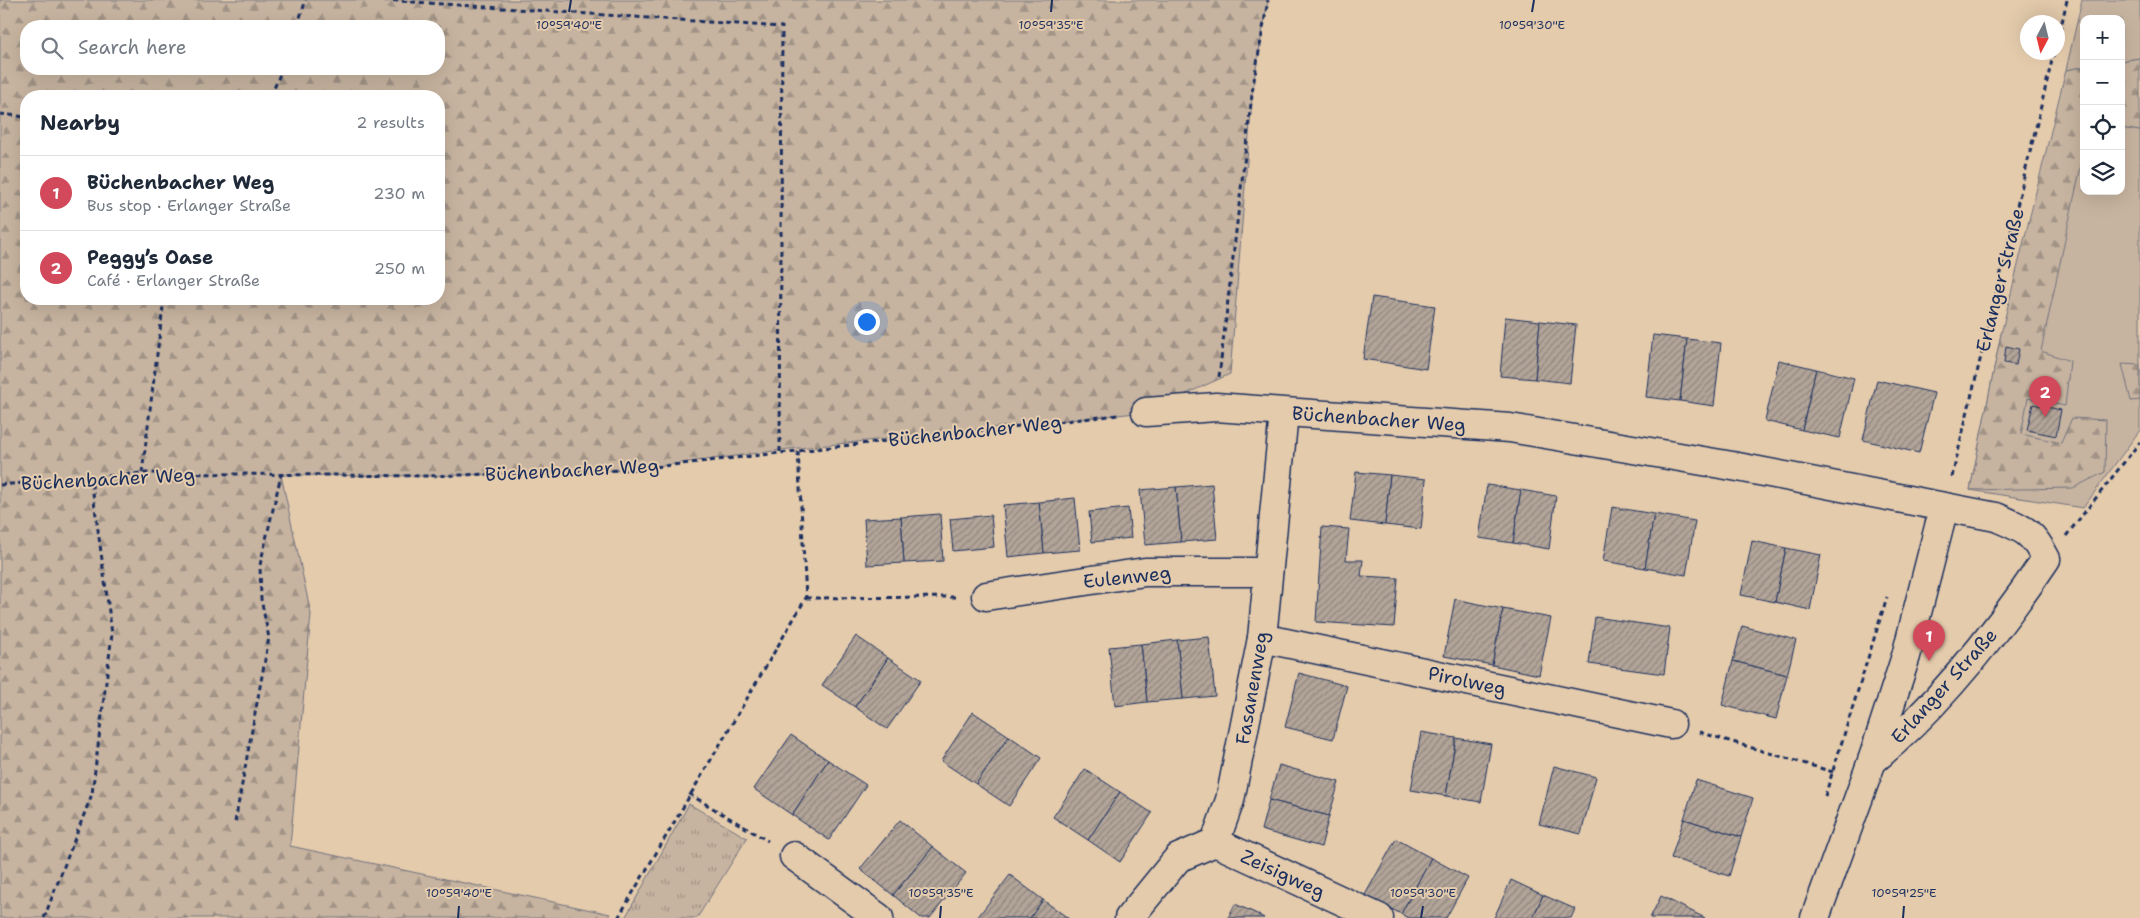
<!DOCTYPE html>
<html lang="en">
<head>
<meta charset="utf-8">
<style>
  :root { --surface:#fff; --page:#f2f2f3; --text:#1f2937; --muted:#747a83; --line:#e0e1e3; --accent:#d1495b }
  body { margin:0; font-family:"Shantell Sans",sans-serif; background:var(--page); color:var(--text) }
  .controls { position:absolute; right:15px; top:15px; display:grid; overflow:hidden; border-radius:10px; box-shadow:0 5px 20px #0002 }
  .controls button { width:45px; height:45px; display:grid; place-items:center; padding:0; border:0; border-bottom:1px solid var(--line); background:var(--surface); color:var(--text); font:25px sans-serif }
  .compass { position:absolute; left:2020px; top:15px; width:45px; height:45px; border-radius:50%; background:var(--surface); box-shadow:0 5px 20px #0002; rotate:187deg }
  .you { position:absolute; left:866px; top:321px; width:18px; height:18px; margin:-12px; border:4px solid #fff; border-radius:50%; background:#1a73e8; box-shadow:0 0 0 8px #1a73e833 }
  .badge { display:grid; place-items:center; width:32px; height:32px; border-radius:50%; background:var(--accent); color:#fff; font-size:16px; font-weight:700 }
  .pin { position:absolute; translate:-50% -41px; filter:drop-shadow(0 1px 2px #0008) }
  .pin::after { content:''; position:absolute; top:26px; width:18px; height:15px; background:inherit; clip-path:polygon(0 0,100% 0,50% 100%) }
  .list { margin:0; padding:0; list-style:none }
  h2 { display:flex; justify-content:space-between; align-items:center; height:65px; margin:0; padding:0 20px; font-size:21px }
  h2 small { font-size:16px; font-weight:400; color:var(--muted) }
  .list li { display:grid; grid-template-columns:32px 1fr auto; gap:15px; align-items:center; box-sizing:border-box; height:75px; padding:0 20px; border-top:1px solid var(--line) }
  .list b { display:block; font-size:19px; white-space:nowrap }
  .list p { margin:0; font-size:16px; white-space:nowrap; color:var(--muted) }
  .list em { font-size:16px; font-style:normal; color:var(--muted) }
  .icon { flex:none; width:28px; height:28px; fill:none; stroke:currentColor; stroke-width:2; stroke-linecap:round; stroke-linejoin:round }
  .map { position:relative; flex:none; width:2140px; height:918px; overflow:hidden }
  .search { position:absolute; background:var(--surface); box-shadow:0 5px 20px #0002; left:20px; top:20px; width:425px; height:55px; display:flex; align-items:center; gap:12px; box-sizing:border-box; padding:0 18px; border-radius:20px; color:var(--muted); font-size:19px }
  .panel { position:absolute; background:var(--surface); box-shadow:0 5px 20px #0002; left:20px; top:90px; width:425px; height:215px; border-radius:20px }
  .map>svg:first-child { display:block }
  .green { fill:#c7b4a0; stroke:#71727f }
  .forest { fill:url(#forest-firs); stroke:#71727f; fill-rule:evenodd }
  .park { fill:url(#park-tufts); stroke:#71727f }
  .building { fill:url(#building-hatch); stroke:#1b2f5e }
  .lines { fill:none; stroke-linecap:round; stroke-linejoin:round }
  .street-casing { stroke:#1b2f5e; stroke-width:31 }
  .path { stroke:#1b2f5e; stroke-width:3; stroke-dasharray:5 4; stroke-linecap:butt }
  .street { stroke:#e4cbac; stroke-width:28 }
  .ticks { fill:none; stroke:#1b2f5e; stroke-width:2 }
  .labels { text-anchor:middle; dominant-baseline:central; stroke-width:4; stroke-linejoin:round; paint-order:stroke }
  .street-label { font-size:19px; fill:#1b2f5e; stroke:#e4cbac }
  .ticks-label { font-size:12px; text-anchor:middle; fill:#1b2f5e; stroke:#e4cbac; stroke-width:4; stroke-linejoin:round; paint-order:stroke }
</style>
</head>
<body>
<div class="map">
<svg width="2140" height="918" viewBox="0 0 2140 918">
  <defs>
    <pattern id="forest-firs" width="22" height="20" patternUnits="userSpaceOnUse" patternTransform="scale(1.25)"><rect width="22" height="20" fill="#c7b4a0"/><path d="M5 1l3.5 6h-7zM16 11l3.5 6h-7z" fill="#a19386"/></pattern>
    <pattern id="park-tufts" width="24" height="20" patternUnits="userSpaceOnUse" patternTransform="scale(1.25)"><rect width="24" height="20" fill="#c7b4a0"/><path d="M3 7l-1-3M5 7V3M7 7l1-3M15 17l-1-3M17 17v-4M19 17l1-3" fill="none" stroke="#a19386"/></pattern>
    <pattern id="building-hatch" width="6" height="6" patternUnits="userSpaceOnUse" patternTransform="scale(1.25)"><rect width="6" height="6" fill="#b2a498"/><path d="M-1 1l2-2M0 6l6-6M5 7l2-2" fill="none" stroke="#90867f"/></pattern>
  </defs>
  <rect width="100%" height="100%" fill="#e4cbac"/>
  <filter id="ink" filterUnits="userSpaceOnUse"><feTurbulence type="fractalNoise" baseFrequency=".02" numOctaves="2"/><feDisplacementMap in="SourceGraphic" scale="10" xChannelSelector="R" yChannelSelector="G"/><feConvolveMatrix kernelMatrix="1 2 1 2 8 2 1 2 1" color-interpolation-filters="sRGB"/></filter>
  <g filter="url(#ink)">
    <g class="green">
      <path d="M2082 0H2140V58L2121 61V19H2084V67L2066 70Z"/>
      <path d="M2121 128 2140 131V430L2083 508 1970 490 2001 334 2084 138V191H2121Z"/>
    </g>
    <g class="forest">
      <path d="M0 0H1268L1253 86 1230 374 1146 412 789 449 628 470 426 476 281 475 311 614 290 846 610 914 607 918H0ZM26 26H439V69H26ZM26 96H439V299H26Z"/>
      <path d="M2140 58V131L2121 128V61Z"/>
      <path d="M2084 67V152L2041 351 2070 361 2065 406 2028 398 2021 434 2061 443 2072 418 2106 420 2105 472 2073 488 1970 490 2001 334 2066 70Z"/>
      <path d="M2122 364 2140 365V400L2131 401Z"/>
    </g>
    <path class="park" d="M689 804 747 838 697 918H625Z"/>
    <g class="building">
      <path d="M1372 297 1435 306 1426 369 1363 359Z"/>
      <path d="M1505 317 1540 321 1535 379 1500 376Z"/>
      <path d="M1540 321 1576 325 1570 383 1535 379Z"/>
      <path d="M1653 335 1687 339 1680 401 1646 397Z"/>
      <path d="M1687 339 1721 343 1714 406 1680 401Z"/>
      <path d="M2006 346 2019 349 2016 365 2004 363Z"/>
      <path d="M1779 360 1816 369 1802 430 1765 421Z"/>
      <path d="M1816 369 1854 378 1840 438 1802 430Z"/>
      <path d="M1877 380 1934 393 1919 453 1863 440Z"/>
      <path d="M2033 404 2061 410 2056 436 2027 430Z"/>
      <path d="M1356 472 1390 475 1385 525 1350 521Z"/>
      <path d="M1390 475 1426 479 1421 529 1385 525Z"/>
      <path d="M1212 484 1217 539 1181 542 1176 487Z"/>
      <path d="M1487 485 1521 490 1513 543 1479 538Z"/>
      <path d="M1176 487 1181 542 1145 545 1140 490Z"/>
      <path d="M1521 490 1556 496 1549 549 1513 543Z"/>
      <path d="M1075 498 1080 550 1044 553 1039 502Z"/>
      <path d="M1039 502 1044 553 1008 557 1003 505Z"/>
      <path d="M1612 507 1654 514 1645 568 1603 561Z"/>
      <path d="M1128 508 1131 538 1092 542 1089 512Z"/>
      <path d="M940 514 943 561 904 563 901 517Z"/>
      <path d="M1654 514 1695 521 1686 575 1645 568Z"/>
      <path d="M991 515 994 547 953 551 950 519Z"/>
      <path d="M901 517 904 563 867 565 864 519Z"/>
      <path d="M1322 527 1349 529 1346 560H1363L1361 576 1398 578 1394 627 1316 622Z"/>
      <path d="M1752 541 1786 548 1775 602 1741 595Z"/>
      <path d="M1786 548 1821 555 1810 610 1775 602Z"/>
      <path d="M1455 599 1503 609 1492 665 1444 656Z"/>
      <path d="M1503 609 1551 618 1539 675 1492 665Z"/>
      <path d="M1595 617 1670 628 1664 674 1589 664Z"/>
      <path d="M1742 626 1796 640 1787 675 1733 661Z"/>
      <path d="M856 636 888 658 855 707 822 685Z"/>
      <path d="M1209 637 1215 696 1183 699 1177 640Z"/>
      <path d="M1177 640 1183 699 1147 702 1141 644Z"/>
      <path d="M1141 644 1147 702 1115 706 1109 647Z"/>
      <path d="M888 658 921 680 887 729 855 707Z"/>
      <path d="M1733 661 1787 675 1776 719 1722 705Z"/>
      <path d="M1299 673 1347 686 1333 739 1285 727Z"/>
      <path d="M973 712 1009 736 976 784 941 761Z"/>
      <path d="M1421 732 1456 738 1446 796 1411 790Z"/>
      <path d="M791 735 828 760 792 815 754 789Z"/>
      <path d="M1009 736 1041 758 1009 806 976 784Z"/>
      <path d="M1456 738 1491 744 1481 802 1446 796Z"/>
      <path d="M828 760 866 785 829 840 792 815Z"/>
      <path d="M1279 765 1339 782 1329 816 1269 800Z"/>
      <path d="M1554 766 1596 777 1581 834 1539 824Z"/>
      <path d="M1085 769 1120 792 1088 840 1053 817Z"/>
      <path d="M1696 780 1753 798 1741 837 1684 819Z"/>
      <path d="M1120 792 1152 813 1120 862 1088 840Z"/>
      <path d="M1269 800 1329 816 1321 847 1261 830Z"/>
      <path d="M1684 819 1741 837 1729 876 1671 858Z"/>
      <path d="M900 820 933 847 893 895 860 869Z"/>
      <path d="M1396 839 1431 858 1401 914 1365 895Z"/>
      <path d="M933 847 966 873 930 918H921L893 895Z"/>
      <path d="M1431 858 1468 878 1446 918H1408L1401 914Z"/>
      <path d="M1010 875 1043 900 1030 918H977Z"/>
      <path d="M1511 880 1543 895 1533 918H1494Z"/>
      <path d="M1543 895 1575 909 1571 918H1533Z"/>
      <path d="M1661 896 1705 918H1650Z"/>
      <path d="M1043 900 1068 918H1030Z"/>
      <path d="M1235 904 1255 913 1264 918H1228Z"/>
    </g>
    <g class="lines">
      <g class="street-casing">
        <g id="street">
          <path d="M1146 412 1216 407 1510 428 1738 467 1996 517C2024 529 2032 531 2046 559 1997 632 1940 705 1872 761"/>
          <path d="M986 596 1145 572H1268"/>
          <path d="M1262 638 1671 724"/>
          <path d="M1215 842 1379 918"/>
          <path d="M794 856 879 918"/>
          <path d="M1129 918 1178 858 1215 842 1230 800 1262 638 1284 413"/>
          <path d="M1815 918 1872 761 1906 656 1944 507"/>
        </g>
      </g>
      <g class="path">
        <path d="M384 0 782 27 780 452"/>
        <path d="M297 26 306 0"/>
        <path d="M2058 40 2067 0"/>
        <path d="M271 96 282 69"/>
        <path d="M0 114 26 117"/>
        <path d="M1219 377 1253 86 1268 0"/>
        <path d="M142 473 164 299"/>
        <path d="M1952 477 2054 52"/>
        <path d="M0 485 142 473 426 476 628 470 1118 415"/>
        <path d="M2066 536 2140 442"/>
        <path d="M806 598 956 597"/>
        <path d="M1699 732 1833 772"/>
        <path d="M689 794 768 841"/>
        <path d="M1825 796 1887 597"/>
        <path d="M235 822 269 638 261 599 260 565 281 475"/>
        <path d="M44 918 92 794 112 634 91 478"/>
        <path d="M618 918 806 598 798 451"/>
      </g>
      <use href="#street" class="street"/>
    </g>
  </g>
  <path class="ticks" d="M569 12 571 0M1051 12 1052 0M1532 12 1534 0M458 918 459 906M940 918 941 906M1421 918 1423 906M1903 918 1904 906"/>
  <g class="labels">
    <g class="street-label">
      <text transform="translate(2000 280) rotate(-76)">Erlanger Straße</text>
      <text transform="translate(1379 419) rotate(4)">Büchenbacher Weg</text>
      <text transform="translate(975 431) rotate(-6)">Büchenbacher Weg</text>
      <text transform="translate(572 470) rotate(-3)">Büchenbacher Weg</text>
      <text transform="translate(108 479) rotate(-3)">Büchenbacher Weg</text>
      <text transform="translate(1127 577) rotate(-6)">Eulenweg</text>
      <text transform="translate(1467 681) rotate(12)">Pirolweg</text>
      <text transform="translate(1944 686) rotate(-48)">Erlanger Straße</text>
      <text transform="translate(1252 688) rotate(-80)">Fasanenweg</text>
      <text transform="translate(1283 874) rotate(25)">Zeisigweg</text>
    </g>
  </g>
  <g class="ticks-label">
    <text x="569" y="29">10°59'40"E</text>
    <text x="1051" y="29">10°59'35"E</text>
    <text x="1532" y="29">10°59'30"E</text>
    <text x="459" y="897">10°59'40"E</text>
    <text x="941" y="897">10°59'35"E</text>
    <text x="1423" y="897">10°59'30"E</text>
    <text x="1904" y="897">10°59'25"E</text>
  </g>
</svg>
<div class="controls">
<button>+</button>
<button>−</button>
<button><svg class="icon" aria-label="locate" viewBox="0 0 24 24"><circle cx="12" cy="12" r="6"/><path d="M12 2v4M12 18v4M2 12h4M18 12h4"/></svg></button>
<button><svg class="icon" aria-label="layers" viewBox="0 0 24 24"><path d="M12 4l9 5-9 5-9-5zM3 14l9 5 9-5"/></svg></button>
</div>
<svg class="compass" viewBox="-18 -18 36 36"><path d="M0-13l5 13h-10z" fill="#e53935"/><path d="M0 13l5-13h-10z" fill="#747a83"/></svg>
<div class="you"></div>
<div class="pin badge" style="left:1929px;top:661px">1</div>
<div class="pin badge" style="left:2045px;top:417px">2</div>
<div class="search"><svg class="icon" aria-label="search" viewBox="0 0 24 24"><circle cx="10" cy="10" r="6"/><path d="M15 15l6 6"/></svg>Search here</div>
<section class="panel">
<h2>Nearby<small>2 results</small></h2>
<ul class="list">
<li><span class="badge">1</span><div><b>Büchenbacher Weg</b><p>Bus stop · Erlanger Straße</p></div><em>230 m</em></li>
<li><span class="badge">2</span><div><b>Peggy’s Oase</b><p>Café · Erlanger Straße</p></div><em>250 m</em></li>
</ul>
</section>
</div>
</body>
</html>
